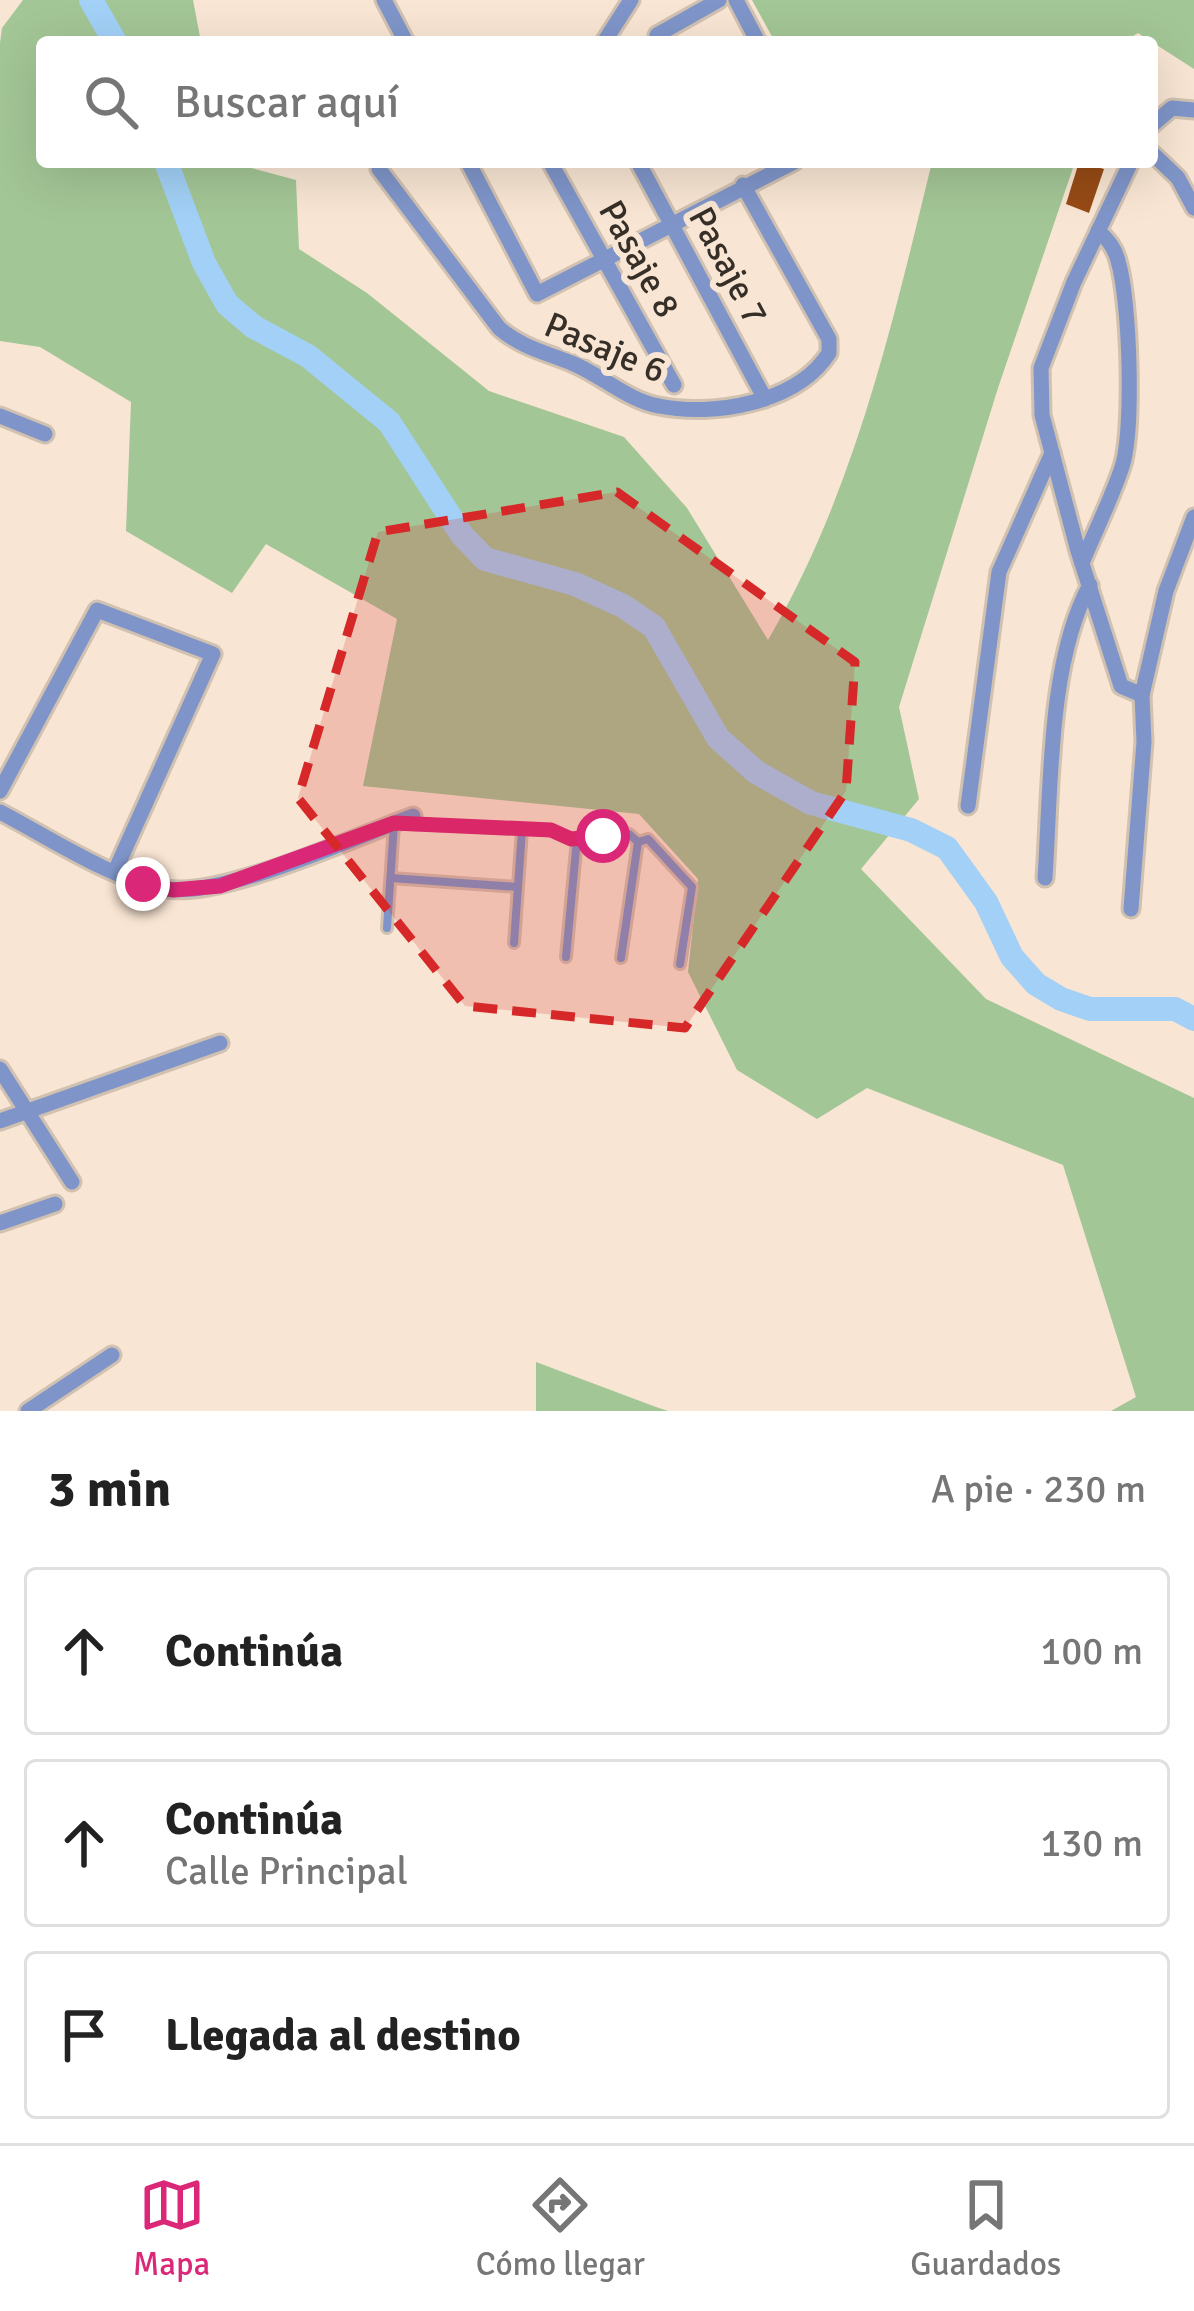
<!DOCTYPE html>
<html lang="es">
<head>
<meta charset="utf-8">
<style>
  :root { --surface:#fff; --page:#f2f2f2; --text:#222; --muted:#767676; --line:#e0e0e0; --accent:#db2777 }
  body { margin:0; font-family:Signika,sans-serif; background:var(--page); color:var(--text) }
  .stop { position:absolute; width:36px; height:36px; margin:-27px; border:9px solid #db2777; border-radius:50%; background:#fff }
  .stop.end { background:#db2777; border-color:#fff; box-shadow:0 3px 12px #0008 }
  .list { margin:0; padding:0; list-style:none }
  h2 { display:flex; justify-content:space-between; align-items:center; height:156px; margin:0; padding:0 48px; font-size:51px }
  h2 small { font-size:39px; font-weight:400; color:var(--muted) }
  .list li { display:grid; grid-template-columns:78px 1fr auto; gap:36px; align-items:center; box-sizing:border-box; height:168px; margin:0 24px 24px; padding:0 24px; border:3px solid var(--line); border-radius:12px }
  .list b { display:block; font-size:45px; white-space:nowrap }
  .list p { margin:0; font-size:39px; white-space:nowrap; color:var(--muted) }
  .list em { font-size:39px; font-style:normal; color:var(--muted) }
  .icon { flex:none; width:66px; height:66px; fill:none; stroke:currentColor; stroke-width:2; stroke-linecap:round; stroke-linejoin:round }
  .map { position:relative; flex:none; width:1194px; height:1411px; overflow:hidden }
  .search { position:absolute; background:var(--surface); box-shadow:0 12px 48px #0002; left:36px; right:36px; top:36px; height:132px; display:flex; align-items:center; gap:30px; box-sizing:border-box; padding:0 42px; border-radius:12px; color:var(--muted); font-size:45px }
  .sheet { height:732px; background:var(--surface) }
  nav { display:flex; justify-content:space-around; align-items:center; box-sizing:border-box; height:168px; border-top:3px solid var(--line); background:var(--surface); font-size:33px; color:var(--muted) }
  nav a { display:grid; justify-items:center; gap:6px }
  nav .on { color:var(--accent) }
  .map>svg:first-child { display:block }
  .green { fill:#a3c696 }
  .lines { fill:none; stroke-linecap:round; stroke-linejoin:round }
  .river { stroke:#a2d0f6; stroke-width:24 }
  .building { fill:#974b16 }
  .lane-casing { stroke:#d1c1b1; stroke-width:14 }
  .street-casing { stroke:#d1c1b1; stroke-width:21 }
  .lane { stroke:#7f95c9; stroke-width:8 }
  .street { stroke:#7f95c9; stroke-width:15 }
  .route { stroke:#db2777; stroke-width:15 }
  .marked { fill:#d62828; fill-opacity:0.2; stroke:#d62828; stroke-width:9; stroke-dasharray:24 15; stroke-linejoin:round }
  .labels { text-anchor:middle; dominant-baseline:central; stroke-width:12; stroke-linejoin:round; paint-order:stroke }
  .street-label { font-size:36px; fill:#362f28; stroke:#f8e5d3 }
</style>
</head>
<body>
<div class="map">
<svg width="1194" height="1411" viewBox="0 0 1194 1411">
  <rect width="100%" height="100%" fill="#f8e5d3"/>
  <g class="green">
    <path d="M23 0H193L201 42H42V162H245L248 167 296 180 299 249 367 293 489 391 624 437 687 508 768 640C854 493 892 326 932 162H1075L998 388 899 707 919 799 861 869 986 999 1194 1098V1411H1111L1136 1397 1063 1165 867 1088 817 1119 737 1070 688 972 698 879 639 814 363 786 397 619 266 544 232 593 126 531 131 402 40 347 0 341V43L2 28Z"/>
    <path d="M752 0H1194V69L1138 33 1123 42H775Z"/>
    <path d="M536 1362 656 1407 668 1411H536Z"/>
  </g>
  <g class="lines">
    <g class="river">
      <path d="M91 0 115 42"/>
      <path d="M166 162 204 263 227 304 254 327 308 356 389 422 462 535 485 559 575 584 623 606 654 627 718 738 756 772 811 803 911 830 947 848 986 902 1012 957 1036 984 1061 999 1090 1009H1175L1194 1019"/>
    </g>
  </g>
  <path class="building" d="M1079 162 1104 169 1089 213 1066 204Z"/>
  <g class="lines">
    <g class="lane-casing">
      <g id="lane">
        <path d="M408 824 551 830 571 839 629 834 638 842 621 958"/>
        <path d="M638 842 648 839 692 887 680 964"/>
        <path d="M391 878 518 887"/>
        <path d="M387 928 394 824"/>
        <path d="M514 943 522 830"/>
        <path d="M566 957 577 839"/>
      </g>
    </g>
    <g class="street-casing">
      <g id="street">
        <path d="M384 0 406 42"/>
        <path d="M736 0 758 42"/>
        <path d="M657 35 719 0"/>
        <path d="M604 42 631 0"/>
        <path d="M1152 125 1172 108 1194 110"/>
        <path d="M1152 153 1178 178 1194 208"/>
        <path d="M468 162 537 294 794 162"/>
        <path d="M550 162 674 385"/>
        <path d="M638 162 765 399"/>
        <path d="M1131 162 1074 282 1041 368 1042 415 1078 551 1121 686 1142 695"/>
        <path d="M379 169 499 328C522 348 548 353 574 364 602 376 629 401 659 406 714 417 797 403 829 353V339L743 185"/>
        <path d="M0 416 45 434"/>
        <path d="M1082 563C1095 531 1111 500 1122 467 1134 430 1130 300 1118 261 1115 248 1108 239 1098 231"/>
        <path d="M0 791 97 610 213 654 115 871"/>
        <path d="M968 806 999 572 1052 453"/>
        <path d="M0 812C50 838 112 880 167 889 222 898 355 837 413 816"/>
        <path d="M1045 878C1051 790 1048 661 1090 585"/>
        <path d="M1131 909 1144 742 1142 695 1166 591 1194 517"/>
        <path d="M0 1069 72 1182"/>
        <path d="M0 1121 220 1043"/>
        <path d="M0 1223 55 1204"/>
        <path d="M28 1411 112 1355"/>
      </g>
    </g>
    <use href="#lane" class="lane"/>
    <use href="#street" class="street"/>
  </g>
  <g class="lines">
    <path class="route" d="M143 884 173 890 220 886 394 823 551 830 571 839 603 836"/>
  </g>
  <path class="marked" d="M617 492 855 662 846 791 685 1028 465 1006 298 798 378 532Z"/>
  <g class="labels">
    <g class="street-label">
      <text transform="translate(639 259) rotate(61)">Pasaje 8</text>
      <text transform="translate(728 266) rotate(62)">Pasaje 7</text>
      <text transform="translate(605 348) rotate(23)">Pasaje 6</text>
    </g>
  </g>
</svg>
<div class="stop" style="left:603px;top:836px"></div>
<div class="stop end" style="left:143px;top:884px"></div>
<div class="search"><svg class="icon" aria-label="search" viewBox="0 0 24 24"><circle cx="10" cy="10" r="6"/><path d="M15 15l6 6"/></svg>Buscar aquí</div>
</div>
<section class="sheet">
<h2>3 min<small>A pie · 230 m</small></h2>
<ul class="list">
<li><svg class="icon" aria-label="ahead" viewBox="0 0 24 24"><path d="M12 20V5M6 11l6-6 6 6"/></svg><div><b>Continúa</b></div><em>100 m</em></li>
<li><svg class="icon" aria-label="ahead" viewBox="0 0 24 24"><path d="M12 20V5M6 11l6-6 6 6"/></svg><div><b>Continúa</b><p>Calle Principal</p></div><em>130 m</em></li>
<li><svg class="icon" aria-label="arrive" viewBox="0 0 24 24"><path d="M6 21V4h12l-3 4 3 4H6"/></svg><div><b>Llegada al destino</b></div></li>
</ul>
</section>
<nav>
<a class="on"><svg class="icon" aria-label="map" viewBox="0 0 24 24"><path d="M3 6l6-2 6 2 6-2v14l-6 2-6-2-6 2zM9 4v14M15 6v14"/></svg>Mapa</a>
<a><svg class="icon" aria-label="directions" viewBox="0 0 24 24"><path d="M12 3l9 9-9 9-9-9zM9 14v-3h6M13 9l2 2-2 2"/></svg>Cómo llegar</a>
<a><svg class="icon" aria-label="saved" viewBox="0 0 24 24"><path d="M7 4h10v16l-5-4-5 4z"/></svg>Guardados</a>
</nav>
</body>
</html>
